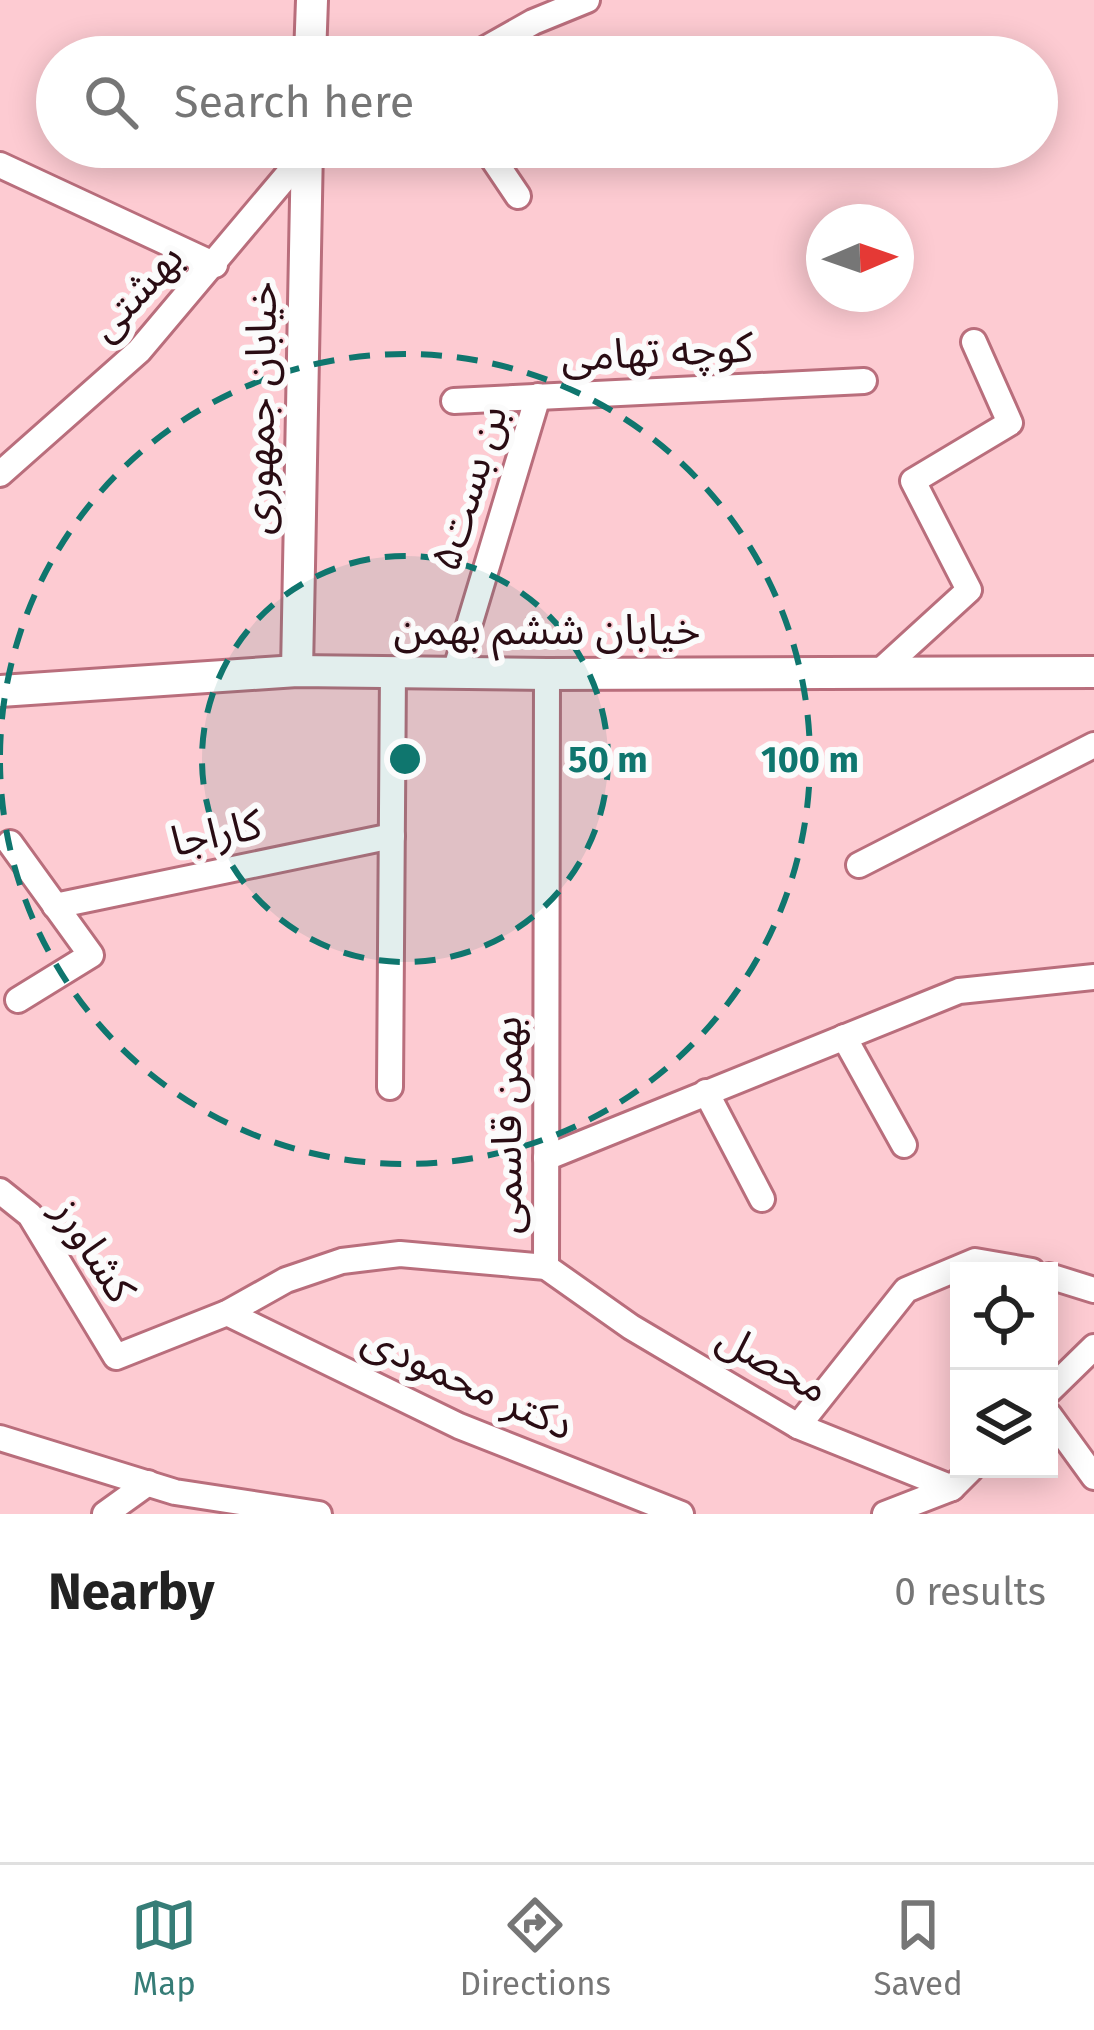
<!DOCTYPE html>
<html lang="en">
<head>
<meta charset="utf-8">
<style>
  :root { --surface:#fff; --page:#f6f6f6; --text:#222; --muted:#767676; --line:#e0e0e0; --accent:#367d77 }
  body { margin:0; font-family:"Fira Sans","Noto Sans Arabic",sans-serif; background:var(--page); color:var(--text) }
  .controls { position:absolute; right:36px; bottom:36px; display:grid; overflow:hidden; border-radius:0px; box-shadow:0 6px 30px #0003 }
  .controls button { width:108px; height:108px; display:grid; place-items:center; padding:0; border:0; border-bottom:3px solid var(--line); background:var(--surface); color:var(--text); font:60px sans-serif }
  .compass { position:absolute; left:806px; top:204px; width:108px; height:108px; border-radius:50%; background:var(--surface); box-shadow:0 6px 30px #0003; rotate:88deg }
  .list { margin:0; padding:0; list-style:none }
  h2 { display:flex; justify-content:space-between; align-items:center; height:156px; margin:0; padding:0 48px; font-size:51px }
  h2 small { font-size:39px; font-weight:400; color:var(--muted) }
  .icon { flex:none; width:66px; height:66px; fill:none; stroke:currentColor; stroke-width:2; stroke-linecap:round; stroke-linejoin:round }
  .map { position:relative; flex:none; width:1094px; height:1514px; overflow:hidden }
  .search { position:absolute; background:var(--surface); box-shadow:0 6px 30px #0003; left:36px; right:36px; top:36px; height:132px; display:flex; align-items:center; gap:30px; box-sizing:border-box; padding:0 42px; border-radius:66px; color:var(--muted); font-size:45px }
  .sheet { height:348px; background:var(--surface) }
  nav { display:flex; justify-content:space-around; align-items:center; box-sizing:border-box; height:168px; border-top:3px solid var(--line); background:var(--surface); font-size:33px; color:var(--muted) }
  nav a { display:grid; justify-items:center; gap:6px }
  nav .on { color:var(--accent) }
  .map>svg:first-child { display:block }
  .lines { fill:none; stroke-linecap:round; stroke-linejoin:round }
  .minor-casing { stroke:#b96e7c; stroke-width:30 }
  .tertiary-casing { stroke:#b96e7c; stroke-width:36 }
  .minor { stroke:#fff; stroke-width:24 }
  .tertiary { stroke:#fff; stroke-width:30 }
  .ring { fill:none; stroke:#0f766e; stroke-width:6; stroke-dasharray:21 15 }
  .labels { text-anchor:middle; dominant-baseline:central; stroke-width:12; stroke-linejoin:round; paint-order:stroke }
  .street-label { font-size:42px; fill:#290c13; stroke:#fbfbfb }
  .centre { fill:#0f766e; stroke:#fbfbfb; stroke-width:6 }
  .ring-label { font-size:36px; text-anchor:middle; font-weight:bold; fill:#0f766e; stroke:#fbfbfb; stroke-width:12; stroke-linejoin:round; paint-order:stroke }
</style>
</head>
<body>
<div class="map">
<svg width="1094" height="1514" viewBox="0 0 1094 1514">
  <rect width="100%" height="100%" fill="#fdcbd2"/>
  <g class="lines">
    <g class="minor-casing">
      <g id="minor">
        <path d="M471 57 533 22 587 0"/>
        <path d="M485 147 518 196"/>
        <path d="M0 165 215 265"/>
        <path d="M454 401 864 381"/>
        <path d="M0 474 139 351 311 147"/>
        <path d="M455 672 538 396"/>
        <path d="M878 673 969 590 913 481 1010 423 974 342"/>
        <path d="M10 843 91 955 18 1000"/>
        <path d="M859 865 1094 745"/>
        <path d="M55 906 392 836"/>
        <path d="M844 1037 904 1145"/>
        <path d="M390 1087 393 671"/>
        <path d="M706 1092 762 1199"/>
        <path d="M546 1158 959 991 1094 977"/>
        <path d="M0 1191 30 1215 116 1357 227 1313 286 1280 342 1261 400 1254 546 1267 631 1327 798 1426 952 1488 971 1469"/>
        <path d="M546 1267 547 674"/>
        <path d="M1049 1276 1094 1290"/>
        <path d="M227 1313 459 1426 681 1514"/>
        <path d="M1049 1391 1094 1347"/>
        <path d="M1049 1415 1094 1477"/>
        <path d="M798 1426 906 1290 975 1261 1032 1271"/>
        <path d="M0 1438 175 1492 319 1514"/>
        <path d="M105 1514 148 1483"/>
        <path d="M885 1514 952 1488"/>
      </g>
    </g>
    <g class="tertiary-casing">
      <g id="tertiary">
        <path d="M310 57 312 0"/>
        <path d="M297 671 307 147"/>
        <path d="M0 691 297 671 547 674 1094 672"/>
      </g>
    </g>
    <use href="#minor" class="minor"/>
    <use href="#tertiary" class="tertiary"/>
  </g>
  <circle cx="405" cy="759" r="203" fill="#0f766e" fill-opacity=".12"/>
  <g class="ring">
    <circle cx="405" cy="759" r="203"/>
    <path d="M0 755A405 405 0 1 1 0 763"/>
  </g>
  <g class="labels">
    <g class="street-label">
      <text transform="translate(136 292) rotate(-47)">بهشتی</text>
      <text transform="translate(657 352) rotate(-3)">کوچه تهامی</text>
      <text transform="translate(260 408) rotate(-89)">خیابان جمهوری</text>
      <text transform="translate(469 488) rotate(-73)">بن بست۵</text>
      <text x="547" y="630">خیابان ششم بهمن</text>
      <text transform="translate(216 833) rotate(-12)">کاراجا</text>
      <text transform="translate(507 1125) rotate(-90)">بهمن قاسمی</text>
      <text transform="translate(94 1250) rotate(57)">کشاورز</text>
      <text transform="translate(773 1363) rotate(29)">محصل</text>
      <text transform="translate(468 1382) rotate(24)">دکتر محمودی</text>
    </g>
  </g>
  <circle cx="405" cy="759" r="18" class="centre"/>
  <g class="ring-label">
    <text x="608" y="772">50 m</text>
    <text x="810" y="772">100 m</text>
  </g>
</svg>
<div class="controls">
<button><svg class="icon" aria-label="locate" viewBox="0 0 24 24"><circle cx="12" cy="12" r="6"/><path d="M12 2v4M12 18v4M2 12h4M18 12h4"/></svg></button>
<button><svg class="icon" aria-label="layers" viewBox="0 0 24 24"><path d="M12 4l9 5-9 5-9-5zM3 14l9 5 9-5"/></svg></button>
</div>
<svg class="compass" viewBox="-18 -18 36 36"><path d="M0-13l5 13h-10z" fill="#e53935"/><path d="M0 13l5-13h-10z" fill="#767676"/></svg>
<div class="search"><svg class="icon" aria-label="search" viewBox="0 0 24 24"><circle cx="10" cy="10" r="6"/><path d="M15 15l6 6"/></svg>Search here</div>
</div>
<section class="sheet">
<h2>Nearby<small>0 results</small></h2>
<ul class="list">
</ul>
</section>
<nav>
<a class="on"><svg class="icon" aria-label="map" viewBox="0 0 24 24"><path d="M3 6l6-2 6 2 6-2v14l-6 2-6-2-6 2zM9 4v14M15 6v14"/></svg>Map</a>
<a><svg class="icon" aria-label="directions" viewBox="0 0 24 24"><path d="M12 3l9 9-9 9-9-9zM9 14v-3h6M13 9l2 2-2 2"/></svg>Directions</a>
<a><svg class="icon" aria-label="saved" viewBox="0 0 24 24"><path d="M7 4h10v16l-5-4-5 4z"/></svg>Saved</a>
</nav>
</body>
</html>
